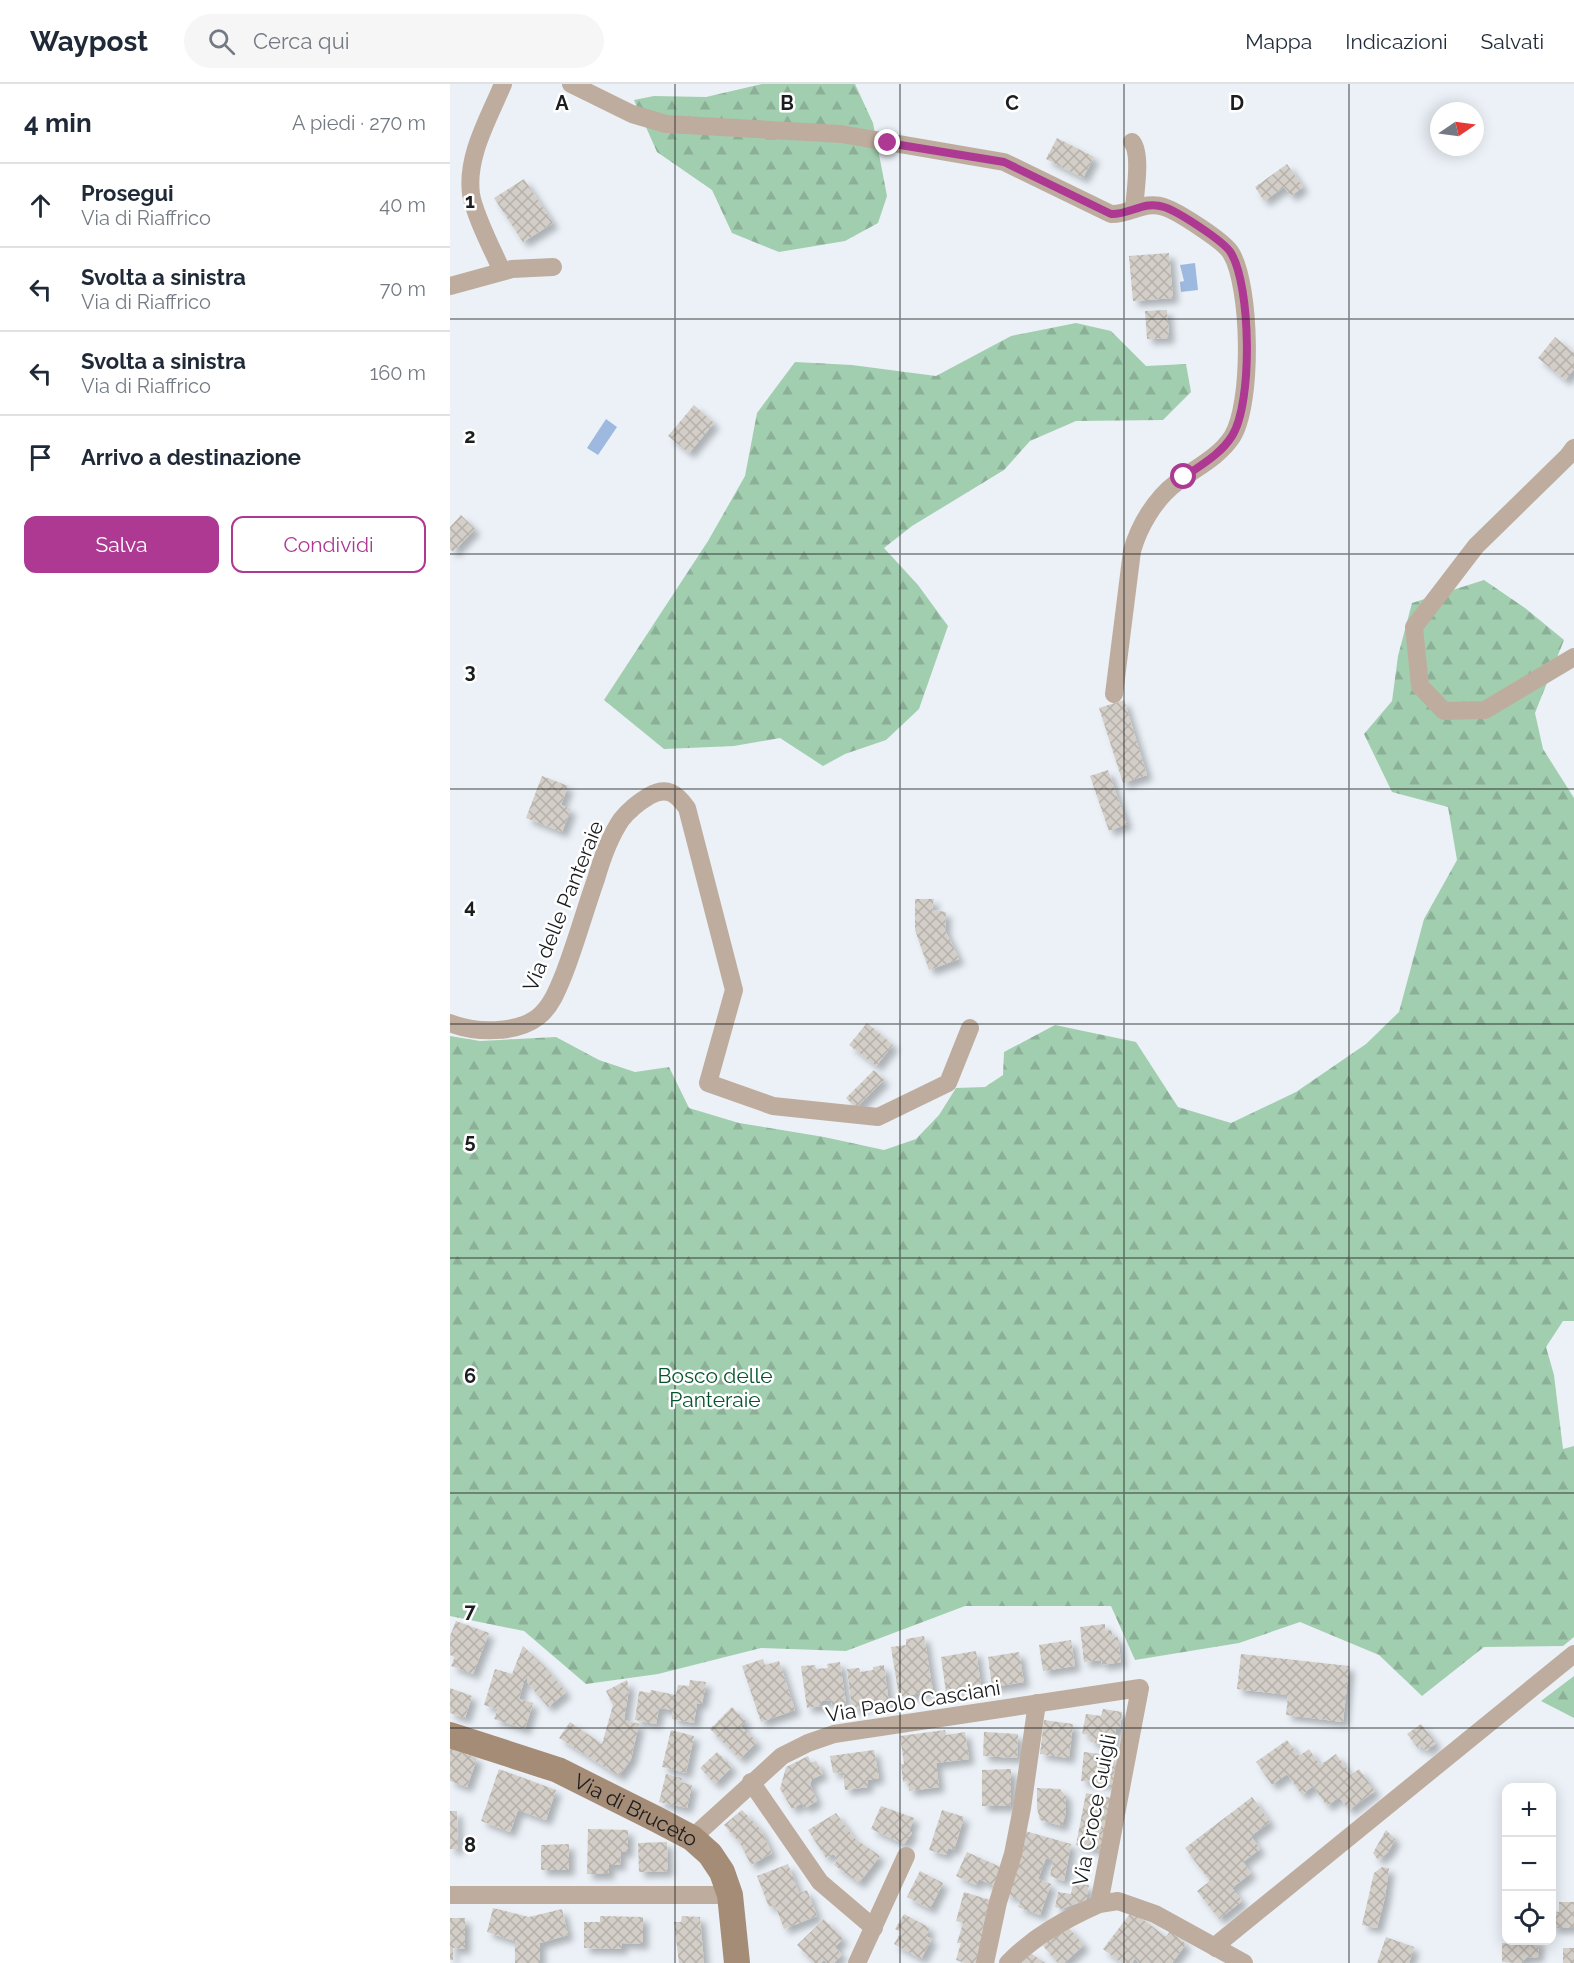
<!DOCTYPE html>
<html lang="it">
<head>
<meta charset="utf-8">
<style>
  :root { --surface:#fff; --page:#f6f6f7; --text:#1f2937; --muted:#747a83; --line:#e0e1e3; --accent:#ad3993 }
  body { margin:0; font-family:Raleway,sans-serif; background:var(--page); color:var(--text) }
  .controls { position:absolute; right:18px; bottom:18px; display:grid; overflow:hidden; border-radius:12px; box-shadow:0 3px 15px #0003 }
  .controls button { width:54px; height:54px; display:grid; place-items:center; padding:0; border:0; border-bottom:2px solid var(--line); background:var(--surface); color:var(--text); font:30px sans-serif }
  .compass { position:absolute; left:980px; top:18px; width:54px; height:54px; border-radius:50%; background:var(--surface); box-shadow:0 3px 15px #0003; rotate:77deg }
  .stop { position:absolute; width:18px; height:18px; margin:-14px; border:4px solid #ad3993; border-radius:50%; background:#fff }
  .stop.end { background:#ad3993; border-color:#fff; box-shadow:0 2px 6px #0008 }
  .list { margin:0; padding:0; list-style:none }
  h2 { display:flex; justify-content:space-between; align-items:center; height:78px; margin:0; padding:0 24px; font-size:26px }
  h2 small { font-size:20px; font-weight:400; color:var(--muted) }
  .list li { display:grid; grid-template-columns:39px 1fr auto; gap:18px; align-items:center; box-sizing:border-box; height:84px; padding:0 24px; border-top:2px solid var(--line) }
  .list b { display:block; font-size:22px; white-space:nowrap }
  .list p { margin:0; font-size:20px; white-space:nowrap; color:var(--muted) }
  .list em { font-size:20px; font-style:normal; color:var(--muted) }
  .actions { display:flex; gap:12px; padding:18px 24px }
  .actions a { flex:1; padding:14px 0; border:2px solid var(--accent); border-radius:12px; text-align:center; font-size:21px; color:var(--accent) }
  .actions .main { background:var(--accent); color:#fff }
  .icon { flex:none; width:33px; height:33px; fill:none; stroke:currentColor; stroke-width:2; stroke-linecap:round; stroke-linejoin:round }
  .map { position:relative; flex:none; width:1124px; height:1879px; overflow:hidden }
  header { display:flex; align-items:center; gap:36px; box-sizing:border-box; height:84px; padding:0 30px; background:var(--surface); border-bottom:2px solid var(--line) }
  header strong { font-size:28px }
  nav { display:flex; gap:33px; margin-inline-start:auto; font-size:21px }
  .search { width:420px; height:54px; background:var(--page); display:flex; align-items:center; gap:15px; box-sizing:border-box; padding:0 21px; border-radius:33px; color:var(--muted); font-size:22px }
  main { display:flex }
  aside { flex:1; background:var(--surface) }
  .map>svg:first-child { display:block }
  .forest { fill:url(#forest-firs) }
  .water { fill:#9eb9e0 }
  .building { fill:url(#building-cross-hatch); filter:url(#shadow) }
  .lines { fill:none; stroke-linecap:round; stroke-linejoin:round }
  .minor { stroke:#bead9f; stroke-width:18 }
  .secondary { stroke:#a58c77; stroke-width:26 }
  .route { stroke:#ad3993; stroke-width:8 }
  .grid { fill:none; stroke:#1b1d1f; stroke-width:1.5; stroke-opacity:0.55 }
  .labels { text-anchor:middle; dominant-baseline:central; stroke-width:5; stroke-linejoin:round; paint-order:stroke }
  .street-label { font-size:21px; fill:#1b1d1f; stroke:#fff }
  .park-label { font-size:21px; fill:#07532e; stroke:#fff }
  .grid-label { font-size:20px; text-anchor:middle; font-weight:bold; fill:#1b1d1f; stroke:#fff; stroke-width:5; stroke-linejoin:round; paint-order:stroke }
</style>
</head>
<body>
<header>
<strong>Waypost</strong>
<div class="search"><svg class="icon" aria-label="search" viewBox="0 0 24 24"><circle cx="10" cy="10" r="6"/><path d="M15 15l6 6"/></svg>Cerca qui</div>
<nav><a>Mappa</a><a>Indicazioni</a><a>Salvati</a></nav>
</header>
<main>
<aside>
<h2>4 min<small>A piedi · 270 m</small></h2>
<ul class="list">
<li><svg class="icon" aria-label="ahead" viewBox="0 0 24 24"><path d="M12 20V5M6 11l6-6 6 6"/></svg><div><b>Prosegui</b><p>Via di Riaffrico</p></div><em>40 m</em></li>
<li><svg class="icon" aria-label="left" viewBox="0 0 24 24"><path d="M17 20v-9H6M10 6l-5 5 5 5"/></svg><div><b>Svolta a sinistra</b><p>Via di Riaffrico</p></div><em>70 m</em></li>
<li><svg class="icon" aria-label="left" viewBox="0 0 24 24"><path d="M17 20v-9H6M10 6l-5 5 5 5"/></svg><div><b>Svolta a sinistra</b><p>Via di Riaffrico</p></div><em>160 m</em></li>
<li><svg class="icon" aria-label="arrive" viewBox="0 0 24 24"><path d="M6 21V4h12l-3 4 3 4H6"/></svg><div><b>Arrivo a destinazione</b></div></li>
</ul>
<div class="actions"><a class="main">Salva</a><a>Condividi</a></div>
</aside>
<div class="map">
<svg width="1124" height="1879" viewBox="0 0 1124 1879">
  <defs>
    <pattern id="forest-firs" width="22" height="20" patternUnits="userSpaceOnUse" patternTransform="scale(1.5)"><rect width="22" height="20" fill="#a2ceb0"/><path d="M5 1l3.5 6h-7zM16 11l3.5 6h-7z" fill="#8bb097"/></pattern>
    <pattern id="building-cross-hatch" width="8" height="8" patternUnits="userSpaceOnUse" patternTransform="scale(1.5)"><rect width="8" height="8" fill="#d3cec7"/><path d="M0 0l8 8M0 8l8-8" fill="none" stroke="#b5b0aa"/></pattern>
    <filter id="shadow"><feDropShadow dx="5.5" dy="5.5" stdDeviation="3" flood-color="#0004"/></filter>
  </defs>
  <rect width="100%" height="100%" fill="#ebf1f7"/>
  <g class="forest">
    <path d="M312 0H405L423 39 437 112 428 139 395 157 329 168 282 149 262 106 207 68 184 16 204 12 256 13Z"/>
    <path d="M626 239 661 247 696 282 736 280 741 308 713 336 626 337 580 357 554 386 462 442 434 464 468 501 498 542 469 625 436 656 395 670 373 682 330 654 284 662 214 665 154 616 258 457 295 392 307 329 345 278 402 281 486 292 561 252Z"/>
    <path d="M1034 496 1075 524 1114 556 1085 629 1093 665 1124 714V1237H1113L1096 1263 1104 1291 1113 1365 1124 1362V1553L1113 1562 1034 1563 972 1612 929 1571 850 1538 789 1559 685 1576 661 1522H515L396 1567 311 1564 208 1590 136 1600 74 1547 0 1532V952L30 957 106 953 149 976 185 988 219 983 239 1024 289 1039 374 1053 434 1066 466 1055 489 1031 506 1004 535 1003 553 991 554 968 605 941 686 958 728 1023 781 1039 846 1008 916 960 949 928 974 835 1007 776 998 723 942 708 914 650 942 617 948 572 962 519Z"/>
    <path d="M1124 1592V1634L1091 1617Z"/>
  </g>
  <g class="water">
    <path d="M745 179 748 206 731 208 730 198 734 197 730 181Z"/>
    <path d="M156 335 167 343 148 371 137 364Z"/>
  </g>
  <g class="building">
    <path d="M607 54 644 73 633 94 596 75Z"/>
    <path d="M837 80 853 103 841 112 834 103 814 117 805 103Z"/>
    <path d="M74 95 103 139 73 158 44 114Z"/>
    <path d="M719 169 723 214 683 217 679 172Z"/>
    <path d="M717 226 719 254 697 255 695 227Z"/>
    <path d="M1105 253 1124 269V285L1115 296 1088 274Z"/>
    <path d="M244 321 264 339 239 369 218 352Z"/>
    <path d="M11 431 25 445 3 468 0 465V443Z"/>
    <path d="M674 616 697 691 673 699 649 624Z"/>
    <path d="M658 686 677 740 659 747 640 692Z"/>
    <path d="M92 692 118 702 111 721 121 725 112 748 76 734Z"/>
    <path d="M465 815H484L482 826 496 828 495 846 509 875 479 886 465 846Z"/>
    <path d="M417 939 443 961 426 982 399 961Z"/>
    <path d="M424 986 434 996 406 1024 396 1014Z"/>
    <path d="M6 1537 39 1549 23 1590 1 1582 5 1573 0 1571V1552Z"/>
    <path d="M655 1540V1547L661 1546 663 1554 668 1553 671 1578 652 1581 651 1576 634 1578 630 1543Z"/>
    <path d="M474 1552 483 1607 449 1613 441 1563 456 1561V1555Z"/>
    <path d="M621 1556 625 1582 593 1587 589 1561Z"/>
    <path d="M73 1562 95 1583 116 1608 98 1623 77 1598V1593L74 1597 69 1615 83 1619 75 1645 44 1635 48 1625 34 1621 45 1585 62 1590Z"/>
    <path d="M526 1567 531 1602 496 1608 491 1573Z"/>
    <path d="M569 1568 574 1598 542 1603 538 1573Z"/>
    <path d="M791 1570 899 1582 893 1638 836 1631 838 1611 787 1605Z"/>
    <path d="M313 1575 315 1581 329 1577 345 1626 311 1638 292 1582Z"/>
    <path d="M390 1578 396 1619 382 1621 381 1616 372 1617V1622L357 1624 351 1582 365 1581 366 1585 378 1584 377 1580Z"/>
    <path d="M434 1581 439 1620 427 1622 426 1618 415 1619 416 1623 402 1625 397 1585 409 1584 410 1588 423 1586V1583Z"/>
    <path d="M177 1596 179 1605 174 1636 189 1640 181 1675 169 1692 109 1654 120 1638 152 1660 163 1621 156 1607Z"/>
    <path d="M240 1596 256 1598 252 1620 247 1619 244 1639 222 1635 223 1626 209 1624 206 1640 185 1636 189 1607 200 1609 201 1606 226 1611 228 1601 239 1602Z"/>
    <path d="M0 1604 22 1612 15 1634 0 1629Z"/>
    <path d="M282 1623 296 1637 291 1642 307 1658 290 1675 260 1645Z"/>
    <path d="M653 1625 672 1628 670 1645 666 1644 663 1661 640 1658 641 1651 632 1650 636 1630 651 1632Z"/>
    <path d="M594 1636 623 1640 619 1674 590 1670Z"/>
    <path d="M971 1640 986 1659 976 1667 972 1662 968 1664 957 1650Z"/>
    <path d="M221 1646 244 1652 236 1689 212 1683Z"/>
    <path d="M495 1646 496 1651 515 1648 519 1675 486 1679 489 1703 459 1707 458 1697 453 1698 451 1680H454L450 1652Z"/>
    <path d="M534 1648 568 1650 567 1674 533 1672Z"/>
    <path d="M837 1656 849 1672 859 1665 870 1681 886 1670 901 1691 909 1685 925 1707 899 1726 889 1713 877 1722 863 1702 852 1711 837 1690 822 1701 806 1678Z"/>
    <path d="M0 1664 27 1674 17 1703 0 1697Z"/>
    <path d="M424 1666 429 1694 417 1696 418 1703 395 1706 393 1688 383 1689 380 1672Z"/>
    <path d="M267 1668 282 1683 265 1700 250 1684Z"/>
    <path d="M634 1668 666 1672 663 1701 631 1697Z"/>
    <path d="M358 1672 361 1679 366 1677 373 1690 362 1695 360 1700 367 1717 355 1724 352 1719 342 1725 330 1705 336 1683Z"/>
    <path d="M49 1685 106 1706 96 1736 68 1726 60 1748 31 1737Z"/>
    <path d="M561 1685V1722H532V1686Z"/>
    <path d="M216 1690 232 1694 231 1698 242 1701 237 1724 209 1718Z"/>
    <path d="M587 1704 610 1705 616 1712V1728L612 1742 590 1736 587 1724Z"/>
    <path d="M636 1709 662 1714 652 1767 626 1761Z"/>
    <path d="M802 1713 820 1738 801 1752 810 1765 793 1778 801 1789 782 1804 792 1817 769 1835 747 1807 760 1797 735 1764Z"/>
    <path d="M431 1722 464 1734 459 1747 462 1749 454 1760 421 1745Z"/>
    <path d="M292 1726 311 1746 322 1769 301 1781 290 1759 274 1741Z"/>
    <path d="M492 1726 514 1733 504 1766 498 1764 496 1771 479 1766Z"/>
    <path d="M0 1727H7L8 1765H0Z"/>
    <path d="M386 1729 404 1754 430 1772 409 1799 384 1781 388 1775 383 1770 376 1774 358 1746Z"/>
    <path d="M138 1745 178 1746V1768L171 1767 170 1781H159V1790H137Z"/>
    <path d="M936 1746 945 1755 938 1768 928 1776 923 1769Z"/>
    <path d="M575 1747 621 1760 614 1797 600 1792 603 1776 596 1774 588 1795 601 1800 590 1831 568 1823 571 1816 554 1809Z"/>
    <path d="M217 1758 218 1787 189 1788 188 1759Z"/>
    <path d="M119 1760V1786H91V1761Z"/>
    <path d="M517 1768 557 1786 549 1804 529 1795 526 1801 506 1792Z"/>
    <path d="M338 1780 349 1809 357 1806 367 1832 334 1845 325 1821 319 1823 307 1792Z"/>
    <path d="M932 1783 939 1784 935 1813 927 1844 912 1841 924 1789Z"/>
    <path d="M470 1787 493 1799 480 1825 457 1813Z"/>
    <path d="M623 1800 639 1801 636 1816 611 1825 605 1823 608 1808 621 1810Z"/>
    <path d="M514 1808 540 1816 532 1845 536 1846 526 1879H515L506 1876 511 1859H507L513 1839 506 1837Z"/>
    <path d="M1109 1818H1124V1844H1102V1827L1109 1828Z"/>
    <path d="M43 1824 79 1833 112 1825 118 1851 90 1859V1879H65V1857L37 1848Z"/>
    <path d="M682 1827 716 1853 720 1847 736 1860 722 1879H689L685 1874 682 1879H672L653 1865Z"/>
    <path d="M454 1830 480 1844 476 1852 482 1855 471 1875 444 1860 451 1848 445 1845Z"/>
    <path d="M150 1832 193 1833V1860L172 1859V1865L134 1864V1838H150Z"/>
    <path d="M232 1832 250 1833 254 1879H229L224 1838H231Z"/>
    <path d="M0 1834H15V1865L3 1864V1876H0Z"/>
    <path d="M374 1835 393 1855 385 1863 392 1871 384 1879H377L374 1876 371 1879H364L347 1861Z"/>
    <path d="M616 1841 634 1861 614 1879H608L593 1862Z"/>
    <path d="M936 1853 964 1863 959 1879H927Z"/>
    <path d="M1059 1856H1089L1088 1873 1076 1874 1071 1879 1052 1878V1859L1059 1860Z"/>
    <rect x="1113" y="1864" width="11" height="15"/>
    <path d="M579 1868 595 1879H567Z"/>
  </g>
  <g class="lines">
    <g class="minor">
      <path d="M121 0 182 30 216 40 391 50 554 78 661 130C680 131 694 116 714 123 727 127 774 157 781 169 801 202 803 320 782 353 768 374 745 384 726 399 705 415 689 442 682 467L664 610"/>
      <path d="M682 58C692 70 685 109 684 125"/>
      <path d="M52 187C43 167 24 130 21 110 16 72 39 34 53 0"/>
      <path d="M0 202 62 185 103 183"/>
      <path d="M1124 364 1118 372 1026 462 964 543 970 602 994 627 1035 626 1124 573"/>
      <path d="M0 939C25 949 66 950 88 933 101 923 108 905 114 890 126 859 135 826 146 795 152 774 159 754 171 736 178 727 189 718 199 712 217 702 226 709 237 724L284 906 258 999 323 1022 428 1033 498 999 520 944"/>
      <path d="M301 1698 370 1798 424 1844"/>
      <path d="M242 1754 332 1672 358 1659 384 1650 690 1604 649 1820C616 1835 584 1852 558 1879"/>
      <path d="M0 1811H280"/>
      <path d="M649 1820 668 1817 705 1830 794 1879"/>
      <path d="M766 1864 770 1858 1124 1570"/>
      <path d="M407 1879 456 1772"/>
      <path d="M535 1879 548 1818 563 1770 572 1724 587 1619"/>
    </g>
    <path class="secondary" id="s1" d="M0 1651 108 1686 206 1735 242 1754 260 1770 272 1788 280 1811 287 1879"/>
  </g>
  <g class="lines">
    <path class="route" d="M438 59 554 78 661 130C680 131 694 116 714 123 727 127 774 157 781 169 801 202 803 319 782 352 771 370 751 381 734 393"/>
  </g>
  <path class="grid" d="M225 0V1879M450 0V1879M674 0V1879M899 0V1879M0 235H1124M0 470H1124M0 705H1124M0 940H1124M0 1174H1124M0 1409H1124M0 1644H1124"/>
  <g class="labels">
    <g class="street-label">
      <text transform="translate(113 822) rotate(-68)">Via delle Panteraie</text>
      <text transform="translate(463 1617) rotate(-9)">Via Paolo Casciani</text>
      <text transform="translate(644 1726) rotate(-79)">Via Croce Guigli</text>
      <text stroke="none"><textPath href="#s1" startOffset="201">Via di Bruceto</textPath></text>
    </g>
    <g class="park-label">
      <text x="265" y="1291">Bosco delle<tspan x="265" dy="24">Panteraie</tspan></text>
    </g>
  </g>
  <g class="grid-label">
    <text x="112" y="26">A</text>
    <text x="337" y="26">B</text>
    <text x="562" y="26">C</text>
    <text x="787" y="26">D</text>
    <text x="20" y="124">1</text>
    <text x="20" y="359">2</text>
    <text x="20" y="594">3</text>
    <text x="20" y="829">4</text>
    <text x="20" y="1064">5</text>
    <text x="20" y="1299">6</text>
    <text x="20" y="1534">7</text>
    <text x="20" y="1768">8</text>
  </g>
</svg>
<div class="controls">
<button>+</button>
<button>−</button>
<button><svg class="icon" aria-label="locate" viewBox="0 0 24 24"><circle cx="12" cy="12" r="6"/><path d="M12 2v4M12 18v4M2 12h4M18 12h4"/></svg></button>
</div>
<svg class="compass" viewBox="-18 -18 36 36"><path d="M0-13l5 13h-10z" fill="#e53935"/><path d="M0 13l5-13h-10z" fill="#747a83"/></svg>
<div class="stop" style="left:734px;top:393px"></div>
<div class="stop end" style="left:438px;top:59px"></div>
</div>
</main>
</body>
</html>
